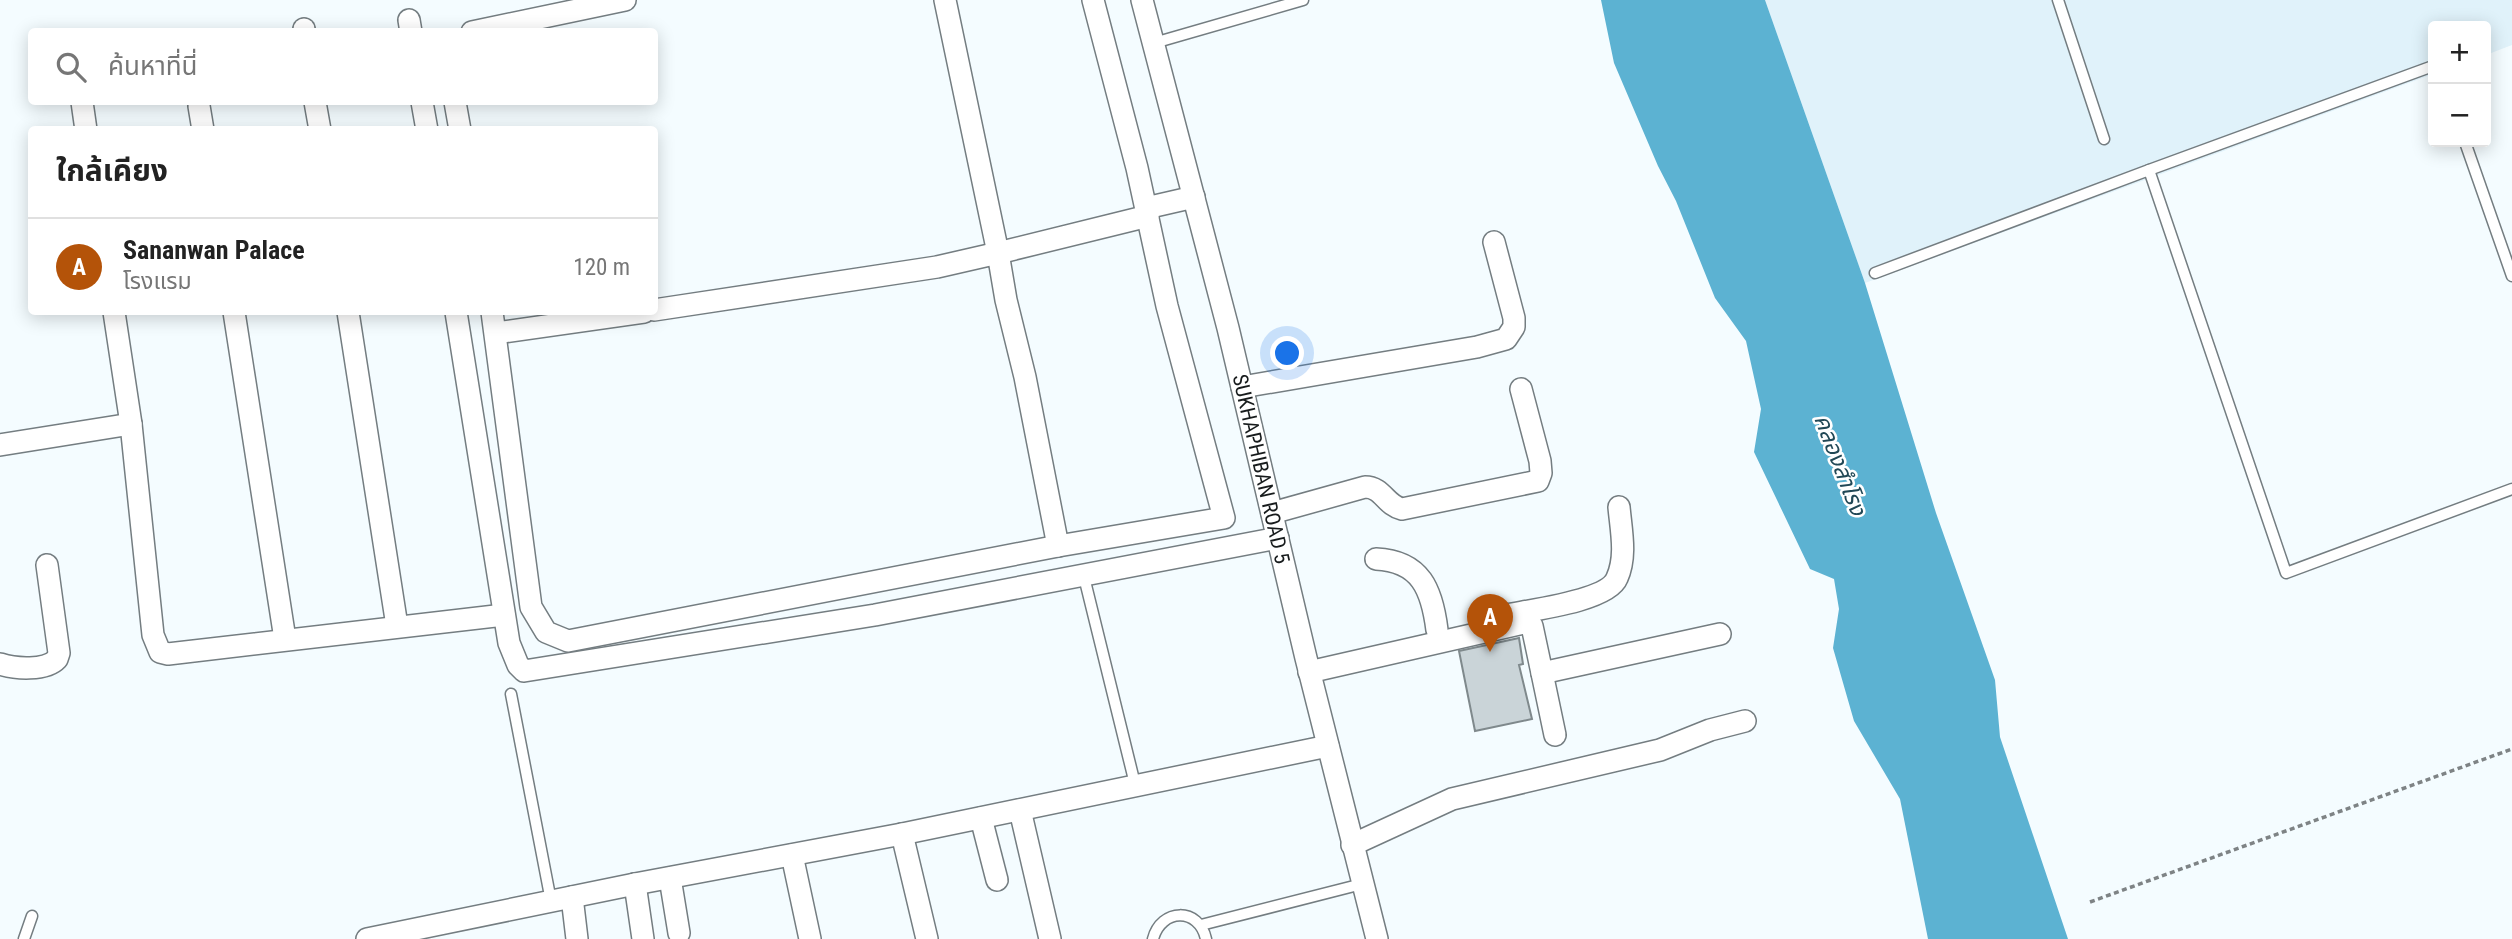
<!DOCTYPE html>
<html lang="th">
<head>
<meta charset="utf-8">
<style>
  :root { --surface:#fff; --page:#f6f6f6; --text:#222; --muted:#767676; --line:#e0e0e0; --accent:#b45309 }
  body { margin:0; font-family:"Roboto Condensed","Noto Sans Thai",sans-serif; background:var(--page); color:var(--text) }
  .controls { position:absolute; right:21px; top:21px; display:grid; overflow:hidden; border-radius:7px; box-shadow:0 4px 18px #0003 }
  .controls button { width:63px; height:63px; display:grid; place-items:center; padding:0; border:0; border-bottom:2px solid var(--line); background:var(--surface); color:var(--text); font:35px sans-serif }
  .you { position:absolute; left:1288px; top:354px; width:24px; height:24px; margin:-18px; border:5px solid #fff; border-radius:50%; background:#1a73e8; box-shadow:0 0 0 10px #1a73e833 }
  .badge { display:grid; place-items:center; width:46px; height:46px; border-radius:50%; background:var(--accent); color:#fff; font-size:23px; font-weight:700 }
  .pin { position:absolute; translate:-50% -58px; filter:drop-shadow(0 2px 4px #0008) }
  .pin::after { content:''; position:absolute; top:37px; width:24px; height:21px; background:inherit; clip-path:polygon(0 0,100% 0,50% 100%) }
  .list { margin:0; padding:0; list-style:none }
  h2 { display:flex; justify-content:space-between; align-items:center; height:91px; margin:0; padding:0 28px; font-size:30px }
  h2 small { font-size:23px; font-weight:400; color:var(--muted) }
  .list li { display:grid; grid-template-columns:46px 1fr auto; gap:21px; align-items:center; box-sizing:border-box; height:98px; padding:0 28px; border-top:2px solid var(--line) }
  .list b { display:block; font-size:26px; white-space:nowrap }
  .list p { margin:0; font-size:23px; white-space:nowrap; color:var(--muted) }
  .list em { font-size:23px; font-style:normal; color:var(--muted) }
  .icon { flex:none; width:38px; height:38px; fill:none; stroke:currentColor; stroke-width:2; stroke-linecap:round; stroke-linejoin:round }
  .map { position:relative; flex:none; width:2512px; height:939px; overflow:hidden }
  .search { position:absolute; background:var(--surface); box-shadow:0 4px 18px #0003; left:28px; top:28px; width:630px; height:77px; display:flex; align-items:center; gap:18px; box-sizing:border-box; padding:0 24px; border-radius:7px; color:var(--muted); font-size:26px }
  .panel { position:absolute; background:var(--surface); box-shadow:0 4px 18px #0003; left:28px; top:126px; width:630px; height:189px; border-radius:7px }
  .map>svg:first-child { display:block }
  .built { fill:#e0f2fa }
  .water { fill:#5cb2d2 }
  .building { fill:#cad4d8; stroke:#7f898c; stroke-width:2 }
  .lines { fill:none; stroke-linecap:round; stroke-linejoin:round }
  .lane-casing { stroke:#747d81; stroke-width:13 }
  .street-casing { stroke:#747d81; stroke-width:24 }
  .path { stroke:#7e8385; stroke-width:3.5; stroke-dasharray:5 3.5; stroke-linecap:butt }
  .lane { stroke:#fff; stroke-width:10 }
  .street { stroke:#fff; stroke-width:21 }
  .labels { text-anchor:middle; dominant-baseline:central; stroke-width:5; stroke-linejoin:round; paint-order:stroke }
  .street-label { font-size:21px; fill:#171b1c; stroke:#fff }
  .water-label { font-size:23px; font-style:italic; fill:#214856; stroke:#fff }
</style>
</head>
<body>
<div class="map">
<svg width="2512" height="939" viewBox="0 0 2512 939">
  <rect width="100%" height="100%" fill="#f4fcff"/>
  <path class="built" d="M1765 0H2512V45L2486 55V26H2433V74L1865 283Z"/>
  <path class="water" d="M1601 0H1765L1865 283 1936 513 1995 680 2000 737 2068 939H1928L1900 799 1854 721 1833 648 1839 609 1834 579 1810 569 1754 452 1761 409 1746 341 1715 298 1676 201 1658 166 1614 63Z"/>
  <path class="building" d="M1519 638 1523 664 1519 665 1532 719 1475 731 1459 651Z"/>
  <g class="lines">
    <g class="lane-casing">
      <g id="lane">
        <path d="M2058 0 2104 139"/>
        <path d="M1154 43 1303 0"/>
        <path d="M2465 142 2512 276"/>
        <path d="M2149 170 2433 66"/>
        <path d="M1875 273 2149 170 2286 573 2512 489"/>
        <path d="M1085 581 1135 784"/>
        <path d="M511 694 551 901"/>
        <path d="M1201 925 1362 884"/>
        <path d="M24 939 32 916"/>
        <path d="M1153 939C1161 908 1199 907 1206 939"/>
      </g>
    </g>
    <g class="street-casing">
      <g id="street">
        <path d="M945 0 998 253 1148 216"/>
        <path d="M1142 0 1228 328 1306 658 1377 939"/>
        <path d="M409 20 411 32"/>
        <path d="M304 29V32"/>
        <path d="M472 32 625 0"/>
        <path d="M82 102 86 130"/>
        <path d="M315 102 320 130"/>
        <path d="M422 102 427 130"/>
        <path d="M455 102 460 130"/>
        <path d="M199 106 203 130"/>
        <path d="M1146 208 1194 197"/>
        <path d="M654 310 937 267 998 253 1006 300 1025 377 1058 546"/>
        <path d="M114 312 131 424 153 635 160 652 168 654 504 615"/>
        <path d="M234 312 285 639"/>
        <path d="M348 312 397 626"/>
        <path d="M456 312 509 643 518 665 524 671 875 615 1278 538"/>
        <path d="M492 312 531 607 546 632 568 641 1058 546 1224 518 1167 306 1137 168 1093 0"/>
        <path d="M496 333 644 312"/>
        <path d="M1242 387 1477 347 1506 339 1514 327V318L1494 242"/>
        <path d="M0 445 131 424"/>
        <path d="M1272 513 1365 487C1383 487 1385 505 1402 509L1538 481 1541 473 1540 461 1521 389"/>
        <path d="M1376 559C1421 561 1432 590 1437 630"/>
        <path d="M1506 615C1531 610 1608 601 1617 578 1627 556 1621 530 1619 507"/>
        <path d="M0 664C15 669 46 671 57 659L59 653 47 565"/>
        <path d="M1309 672 1524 623H1529L1532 626 1542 673 1720 634"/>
        <path d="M1542 673 1555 735"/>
        <path d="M1020 810 1050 939"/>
        <path d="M981 818 997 880"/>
        <path d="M902 834 927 939"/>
        <path d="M1352 845 1452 799 1660 750 1710 730 1745 721"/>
        <path d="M792 855 810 939"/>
        <path d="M670 878 679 933"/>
        <path d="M635 884 643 939"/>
        <path d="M572 897 577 939"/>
        <path d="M367 939 635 884 902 834 1328 746"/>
      </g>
    </g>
    <path class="path" d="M2090 902 2512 749"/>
    <use href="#lane" class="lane"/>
    <use href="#street" class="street"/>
  </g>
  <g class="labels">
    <g class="street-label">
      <text transform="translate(1261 469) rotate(77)">SUKHAPHIBAN ROAD 5</text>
    </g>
    <g class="water-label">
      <text transform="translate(1840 465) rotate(69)">คลองสำโรง</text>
    </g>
  </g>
</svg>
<div class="controls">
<button>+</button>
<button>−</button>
</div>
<div class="you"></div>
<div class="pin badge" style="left:1490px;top:652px">A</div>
<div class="search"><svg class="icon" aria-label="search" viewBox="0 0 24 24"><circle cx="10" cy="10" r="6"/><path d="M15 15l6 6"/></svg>ค้นหาที่นี่</div>
<section class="panel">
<h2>ใกล้เคียง<small></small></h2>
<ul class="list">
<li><span class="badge">A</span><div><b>Sananwan Palace</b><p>โรงแรม</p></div><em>120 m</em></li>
</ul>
</section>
</div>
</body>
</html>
